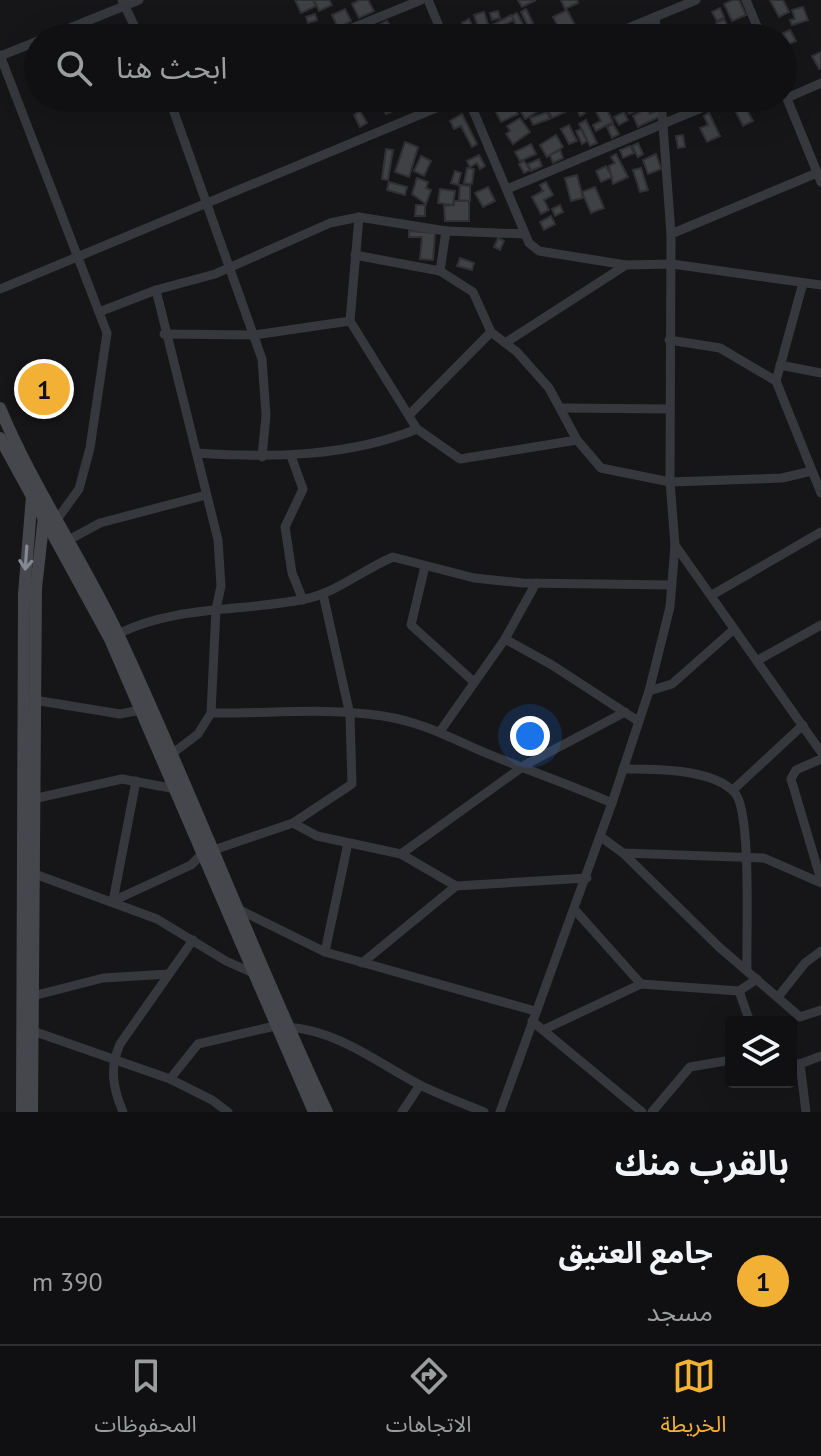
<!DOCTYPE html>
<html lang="ar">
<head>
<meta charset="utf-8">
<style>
  :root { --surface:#101012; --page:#19191b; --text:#f1f3f6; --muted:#9c9d9f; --line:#303032; --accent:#f2b134 }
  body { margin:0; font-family:"PT Sans","Noto Sans Arabic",sans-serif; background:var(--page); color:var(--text); direction:rtl }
  .controls { position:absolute; right:24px; bottom:24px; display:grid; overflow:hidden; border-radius:8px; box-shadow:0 8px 32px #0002 }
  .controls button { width:72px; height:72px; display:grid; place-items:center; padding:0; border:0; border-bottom:2px solid var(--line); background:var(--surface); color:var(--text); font:40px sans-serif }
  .you { position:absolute; left:530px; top:736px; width:28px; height:28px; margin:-20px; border:6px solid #fff; border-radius:50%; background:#1a73e8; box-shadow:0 0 0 12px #1a73e833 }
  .badge { display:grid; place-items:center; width:52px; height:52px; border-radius:50%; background:var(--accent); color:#111; font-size:26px; font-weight:700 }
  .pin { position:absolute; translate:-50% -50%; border:4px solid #fff; box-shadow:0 2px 8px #0006 }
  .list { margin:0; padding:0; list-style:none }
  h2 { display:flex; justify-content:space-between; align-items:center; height:104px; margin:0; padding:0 32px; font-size:34px }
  h2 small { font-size:26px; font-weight:400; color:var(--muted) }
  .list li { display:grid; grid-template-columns:52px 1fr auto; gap:24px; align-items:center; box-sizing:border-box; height:128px; padding:0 32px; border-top:2px solid var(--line) }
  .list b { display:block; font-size:30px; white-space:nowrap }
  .list p { margin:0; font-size:26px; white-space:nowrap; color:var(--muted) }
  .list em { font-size:26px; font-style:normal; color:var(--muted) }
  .icon { flex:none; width:44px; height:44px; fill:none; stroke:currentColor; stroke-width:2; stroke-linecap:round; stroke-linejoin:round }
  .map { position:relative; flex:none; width:821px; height:1112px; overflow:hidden; direction:ltr }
  .search { position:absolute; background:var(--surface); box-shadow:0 8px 32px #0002; left:24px; right:24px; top:24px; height:88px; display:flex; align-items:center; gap:20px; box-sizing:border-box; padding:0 28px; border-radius:44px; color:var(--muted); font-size:30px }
  .sheet { height:232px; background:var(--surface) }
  nav { display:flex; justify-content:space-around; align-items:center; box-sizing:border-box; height:112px; border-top:2px solid var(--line); background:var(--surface); font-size:22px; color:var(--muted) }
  nav a { display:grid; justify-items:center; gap:4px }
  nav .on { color:var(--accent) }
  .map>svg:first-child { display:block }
  .building { fill:#404145; stroke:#303034; stroke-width:2 }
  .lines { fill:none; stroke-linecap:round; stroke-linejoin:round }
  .street { stroke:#37383d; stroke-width:9 }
  .secondary { stroke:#45474d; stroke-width:12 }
  .oneway { stroke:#858993 }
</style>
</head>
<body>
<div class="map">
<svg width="821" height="1112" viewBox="0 0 821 1112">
  <rect width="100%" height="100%" fill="#161618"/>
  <g class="building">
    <path d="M295 0H313L316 6 301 13Z"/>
    <path d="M314 0H329L332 5 319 11Z"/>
    <path d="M360 0H368L374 11 359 18 352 4Z"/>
    <path d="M518 0H536L522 7Z"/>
    <path d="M561 0H577L578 3 565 9Z"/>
    <path d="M733 0H739L746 15 732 21 724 4Z"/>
    <path d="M770 0H783L789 12 779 17Z"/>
    <path d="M803 7 808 20 792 25 790 20 795 19 792 10Z"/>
    <path d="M720 8 724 17 717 21 712 12Z"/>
    <path d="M345 9 351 21 338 28 332 15Z"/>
    <path d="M526 9 533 23 528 26 521 12Z"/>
    <path d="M567 10 579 33 564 38 553 17Z"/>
    <path d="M498 11 500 18 492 20 490 13Z"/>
    <path d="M484 12 488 24 478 27 474 15Z"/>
    <path d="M517 13 530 38H523L511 16Z"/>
    <path d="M315 14 317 20 308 23 306 17Z"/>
    <path d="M511 15 514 20 502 26 508 38H498L492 25Z"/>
    <path d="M469 19 474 29 467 32 462 23Z"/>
    <path d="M724 19 729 29 722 34 716 23Z"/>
    <path d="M387 21 394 33 378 38 376 34 382 31 379 25Z"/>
    <path d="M427 25 433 38H398Z"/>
    <path d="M702 26 709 38H700L696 29Z"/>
    <path d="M487 27 492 38H472L470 35Z"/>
    <path d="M675 28 678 38H668L666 31Z"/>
    <path d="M790 30 796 41 789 44 783 33Z"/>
    <path d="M821 52V68L819 69 812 56Z"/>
    <path d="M378 98H387L393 111 386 114Z"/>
    <path d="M503 98 509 110 514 107 518 114 501 122 492 104Z"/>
    <path d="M537 98 543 108 525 119 514 99Z"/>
    <path d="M551 98H570L574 108 552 118 549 112 555 109Z"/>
    <path d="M589 98H602L582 107 585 113 580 116 575 105Z"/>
    <path d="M645 98H650L652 104 629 114 626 106Z"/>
    <path d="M688 98 690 104 678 110 675 103Z"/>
    <path d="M604 103 613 122 596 131 593 125 601 121 594 108Z"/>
    <path d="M743 103 753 121 743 126 734 108Z"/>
    <path d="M647 108 650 114 658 110 661 116 638 127 633 116Z"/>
    <path d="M360 111 367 123 360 127 354 115Z"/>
    <path d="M547 112 550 119 533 125 530 118Z"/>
    <path d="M624 112 628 120 619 125 614 117Z"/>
    <path d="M709 113 720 136 707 142 700 128 708 125 704 116Z"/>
    <path d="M462 114 477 144 472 147 461 126 454 129 450 121Z"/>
    <path d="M520 118 530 132 513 144 506 134 510 131 507 126Z"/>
    <path d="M586 120 597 143 590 146 579 124Z"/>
    <path d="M613 124 619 134 612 138 607 127Z"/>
    <path d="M569 125 577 141 569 144 561 129Z"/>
    <path d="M581 129 587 141 582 144 576 131Z"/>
    <path d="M556 135 563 147 547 157 540 145Z"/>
    <path d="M683 135 685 147 678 148 676 136Z"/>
    <path d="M405 142 418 147 409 177 395 172Z"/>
    <path d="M638 143 643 154 638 157 632 146Z"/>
    <path d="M531 144 536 154 520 161 515 152Z"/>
    <path d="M630 146 634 153 623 158 620 150Z"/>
    <path d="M386 149 393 150 388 180 382 179Z"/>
    <path d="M560 150 563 158 553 163 550 155Z"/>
    <path d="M616 154 628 177 613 184 609 166 615 163 611 157Z"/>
    <path d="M656 154 661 169 648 174 643 160Z"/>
    <path d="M479 155 485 166 480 169 477 163 470 167 467 161Z"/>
    <path d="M421 156 431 161 424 176 414 171Z"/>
    <path d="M539 159 542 166 531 171 528 164Z"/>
    <path d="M524 161 530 170 524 173 519 164Z"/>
    <path d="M606 166 612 177 601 182 596 171Z"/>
    <path d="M467 168 474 169 472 184 464 183Z"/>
    <path d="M641 168 648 190 640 192 633 170Z"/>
    <path d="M455 171 461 173 458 185 451 183Z"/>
    <path d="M577 175 583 198 571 201 565 178Z"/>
    <path d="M417 178 428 182 426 188 431 190 426 204 412 194Z"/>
    <path d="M389 182 407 187 405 195 387 190Z"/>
    <path d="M546 182 553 195 544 200 549 210 541 214 532 197 543 191 540 185Z"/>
    <path d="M460 185 470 186V201L459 200Z"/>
    <path d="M488 187 495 201 483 207 475 193Z"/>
    <path d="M595 187 604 208 591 213 582 192Z"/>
    <path d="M440 189 455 191 453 205 438 203Z"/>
    <path d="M454 201H469V221H445L444 206 454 205Z"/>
    <path d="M416 205H425V216H415Z"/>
    <path d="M560 205 563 212 555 216 552 209Z"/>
    <path d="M551 216 555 224 544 230 540 222Z"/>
    <path d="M409 231 435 233 433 260 420 259 422 237H409Z"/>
    <path d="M498 238 504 241 500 250 494 247Z"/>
    <path d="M460 258 474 263 472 270 457 266Z"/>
  </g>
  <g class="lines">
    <g class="street">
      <path d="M122 0 140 38"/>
      <path d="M428 0 444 38"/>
      <path d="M746 0 762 38"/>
      <path d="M655 17 657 38"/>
      <path d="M45 38 139 0"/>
      <path d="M328 38 421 0"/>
      <path d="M604 38 696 0"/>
      <path d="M0 55 107 333 90 448 79 489 53 525"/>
      <path d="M0 56 38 41"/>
      <path d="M783 89 821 182"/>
      <path d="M169 98 262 359 266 415 262 457"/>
      <path d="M468 98 529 243 539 251 626 265 672 264 821 285"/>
      <path d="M787 98 821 83"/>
      <path d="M507 189 725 98"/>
      <path d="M359 217 350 321 417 429 460 459 577 440"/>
      <path d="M446 231 525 234"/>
      <path d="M671 234 817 173"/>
      <path d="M355 255 440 271"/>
      <path d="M0 289 460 98"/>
      <path d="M156 290 218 540 221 586 216 609 211 713 198 734 173 753"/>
      <path d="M99 312 156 290 215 274 330 223 359 217 446 231 440 271 473 292 491 332 517 352 549 388 577 440 601 468 670 482 782 478 812 471"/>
      <path d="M164 334 254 335 350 321"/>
      <path d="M669 340 720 348 776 381 821 493"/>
      <path d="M505 343 626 265"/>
      <path d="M780 365 821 373"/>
      <path d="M776 381 803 283"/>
      <path d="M563 408 670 409"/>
      <path d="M409 415 491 332"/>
      <path d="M197 453C270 458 348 457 417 429"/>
      <path d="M291 456 303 489 285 527 292 573 303 600"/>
      <path d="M63 543 100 523 206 495"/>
      <path d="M675 545 821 752"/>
      <path d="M425 566 411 625 474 682"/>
      <path d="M712 595 821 532"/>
      <path d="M118 634C175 605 243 612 305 599 336 593 364 569 393 557L474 578 523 583 672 585"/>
      <path d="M505 639 552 665 638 721"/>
      <path d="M758 660 821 625"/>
      <path d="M649 691 672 684 733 630"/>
      <path d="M34 700 120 714 141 710"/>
      <path d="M211 713C268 714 326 707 383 716 421 722 447 736 481 751 524 769 569 784 612 803"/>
      <path d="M441 730 505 639 536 583"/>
      <path d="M821 759 796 770 791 779 821 880"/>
      <path d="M623 769C654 769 713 768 735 793 752 813 746 937 747 969"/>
      <path d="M733 790 803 725"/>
      <path d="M33 799 122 779 176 789"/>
      <path d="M293 823 317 836 401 854 456 886"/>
      <path d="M601 837 623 853 764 858 821 883"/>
      <path d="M623 853 719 947 800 1017 821 1010"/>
      <path d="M401 854 525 765 625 712"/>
      <path d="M32 873 157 919 226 961 253 973"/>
      <path d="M113 901 191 865 202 854 293 823 352 784 350 715 323 594"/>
      <path d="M113 901 136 781"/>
      <path d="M238 909 325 952 535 1011"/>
      <path d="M575 910 641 984"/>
      <path d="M325 952 348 843"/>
      <path d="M362 963 456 886 587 878"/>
      <path d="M739 991 750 1022"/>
      <path d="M33 996 103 978 169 974"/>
      <path d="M778 997 805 963 821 951"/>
      <path d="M532 1021 642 1112"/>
      <path d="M288 1027C339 1031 376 1062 420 1085 440 1095 462 1103 484 1112"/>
      <path d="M543 1030 641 984 739 991 757 979"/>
      <path d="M33 1031 170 1079 212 1100 228 1112"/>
      <path d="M791 1063 800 1064 821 1056"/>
      <path d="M800 1064 806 1112"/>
      <path d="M170 1079 198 1044 275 1026"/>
      <path d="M123 1112C113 1088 109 1069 120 1044L193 940"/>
      <path d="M402 1112 420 1085"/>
      <path d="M500 1112 612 803 649 691 670 607 675 545 670 482 671 234 661 98"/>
      <path d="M652 1112 690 1067 731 1060"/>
    </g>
    <g class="secondary">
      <path d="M0 408C33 487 81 557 118 634 192 792 253 954 327 1112"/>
      <path d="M0 438 110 639 314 1112"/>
      <path d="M22 1112 24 594 32 496"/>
      <path d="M32 1112 36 588 44 516"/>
    </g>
  </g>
  <defs><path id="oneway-shaft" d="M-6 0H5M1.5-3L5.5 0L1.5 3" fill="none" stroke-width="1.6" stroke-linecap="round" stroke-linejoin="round" transform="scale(2)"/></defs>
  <use class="oneway" href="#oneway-shaft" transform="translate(26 558) rotate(94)"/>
</svg>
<div class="controls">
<button><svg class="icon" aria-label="layers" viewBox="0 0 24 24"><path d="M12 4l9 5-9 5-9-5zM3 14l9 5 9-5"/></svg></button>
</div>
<div class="you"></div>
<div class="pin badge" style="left:44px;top:389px">1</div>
<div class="search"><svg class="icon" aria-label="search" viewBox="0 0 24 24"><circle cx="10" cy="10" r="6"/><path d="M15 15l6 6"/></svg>ابحث هنا</div>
</div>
<section class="sheet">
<h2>بالقرب منك<small></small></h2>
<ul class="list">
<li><span class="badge">1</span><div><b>جامع العتيق</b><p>مسجد</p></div><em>390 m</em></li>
</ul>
</section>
<nav>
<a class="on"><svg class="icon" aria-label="map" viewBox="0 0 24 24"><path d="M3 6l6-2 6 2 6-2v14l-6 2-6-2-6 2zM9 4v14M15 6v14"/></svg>الخريطة</a>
<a><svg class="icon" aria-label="directions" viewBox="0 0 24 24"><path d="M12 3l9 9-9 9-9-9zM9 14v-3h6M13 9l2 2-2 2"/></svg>الاتجاهات</a>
<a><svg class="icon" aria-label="saved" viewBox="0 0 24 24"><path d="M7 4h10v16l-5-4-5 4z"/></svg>المحفوظات</a>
</nav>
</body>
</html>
